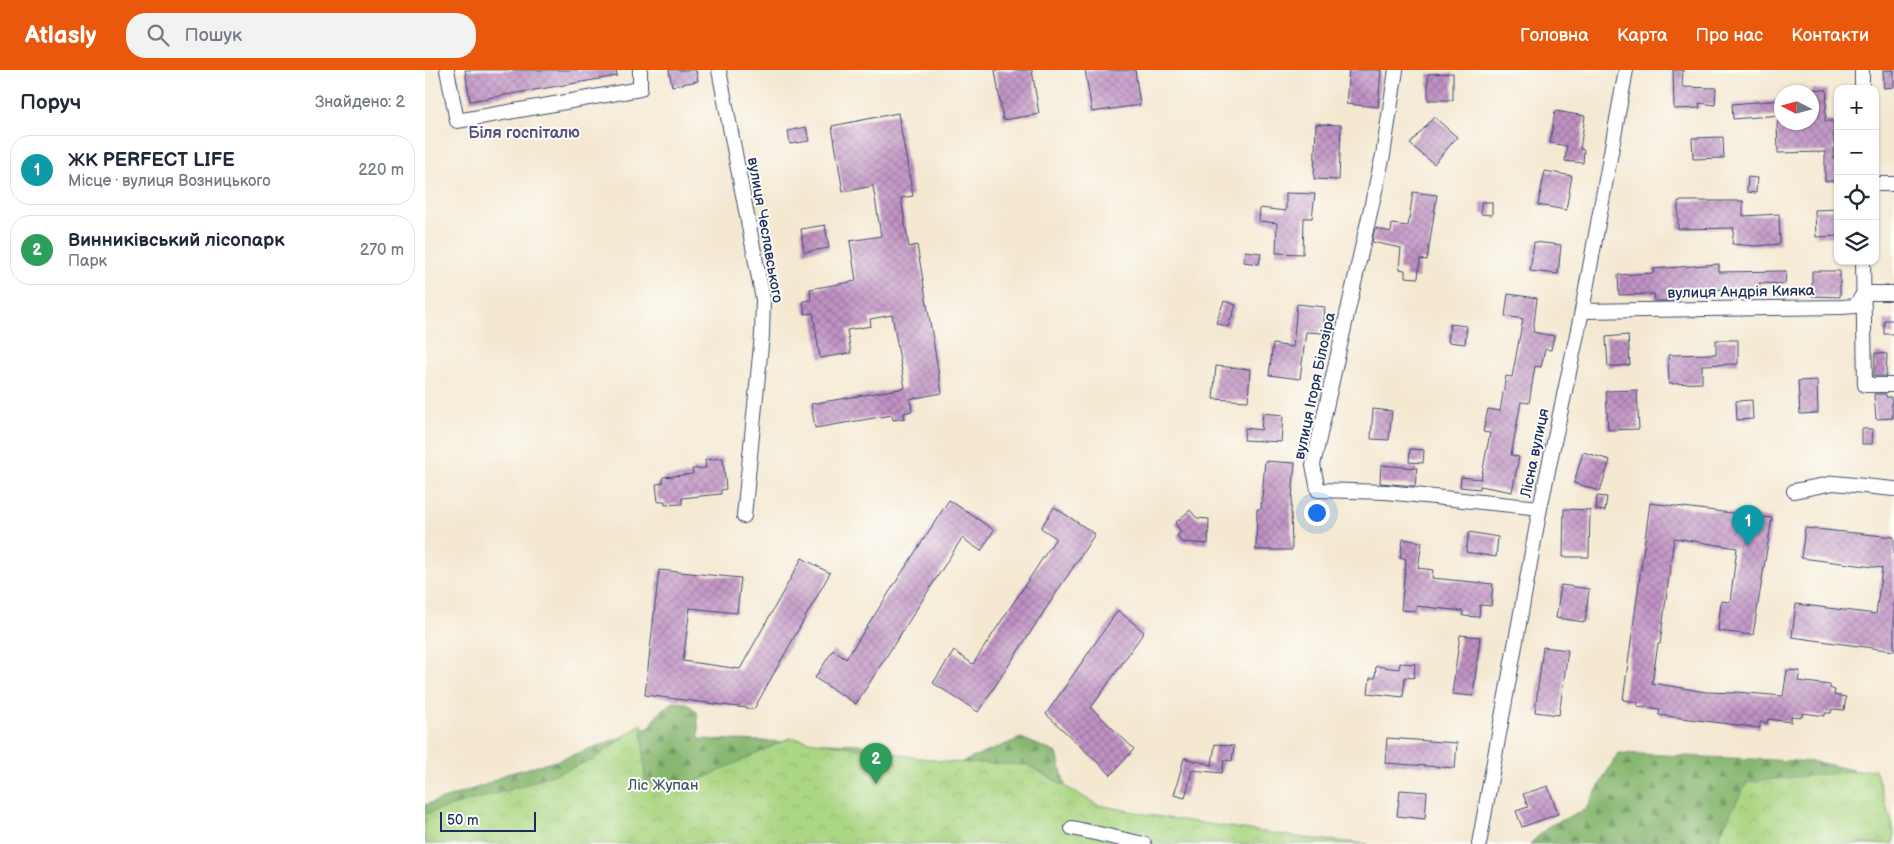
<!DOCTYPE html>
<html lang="uk">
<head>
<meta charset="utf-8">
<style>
  :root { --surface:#fff; --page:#f2f2f3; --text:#1f2937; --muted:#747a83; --line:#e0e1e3; --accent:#ea580c }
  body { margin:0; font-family:"Balsamiq Sans",sans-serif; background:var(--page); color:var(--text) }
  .controls { position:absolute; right:15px; top:15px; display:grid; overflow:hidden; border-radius:10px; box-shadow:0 1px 4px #0004 }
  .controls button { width:45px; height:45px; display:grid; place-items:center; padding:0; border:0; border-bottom:1px solid var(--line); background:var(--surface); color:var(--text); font:25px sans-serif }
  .compass { position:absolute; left:1349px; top:15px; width:45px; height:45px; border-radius:50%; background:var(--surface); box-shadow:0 1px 4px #0004; rotate:276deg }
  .scale { position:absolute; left:15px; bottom:12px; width:96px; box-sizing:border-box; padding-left:5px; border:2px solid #1b2f5e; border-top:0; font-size:14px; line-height:18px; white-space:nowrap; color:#1b2f5e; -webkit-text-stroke:4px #fdfcf7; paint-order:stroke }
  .you { position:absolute; left:891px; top:442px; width:18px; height:18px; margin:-12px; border:4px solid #fff; border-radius:50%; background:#1a73e8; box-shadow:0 0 0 8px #1a73e833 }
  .badge { display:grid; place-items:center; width:32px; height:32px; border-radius:50%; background:var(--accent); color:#fff; font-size:16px; font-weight:700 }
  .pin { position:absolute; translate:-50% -41px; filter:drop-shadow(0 1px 2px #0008) }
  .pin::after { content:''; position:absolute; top:26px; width:18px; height:15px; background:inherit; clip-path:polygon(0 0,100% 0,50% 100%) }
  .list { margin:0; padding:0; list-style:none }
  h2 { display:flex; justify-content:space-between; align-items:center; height:65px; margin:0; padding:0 20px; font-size:21px }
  h2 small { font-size:16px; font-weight:400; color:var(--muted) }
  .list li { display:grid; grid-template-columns:32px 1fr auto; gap:15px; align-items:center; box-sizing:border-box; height:70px; margin:0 10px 10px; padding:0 10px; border:1px solid var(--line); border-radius:20px }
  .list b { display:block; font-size:19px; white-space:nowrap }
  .list p { margin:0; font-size:16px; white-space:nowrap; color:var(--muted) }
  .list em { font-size:16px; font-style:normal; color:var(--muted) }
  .icon { flex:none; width:28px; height:28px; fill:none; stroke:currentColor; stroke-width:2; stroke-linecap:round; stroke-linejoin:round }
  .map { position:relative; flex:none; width:1469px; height:774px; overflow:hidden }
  header { display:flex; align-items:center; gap:30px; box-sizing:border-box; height:70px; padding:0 25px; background:var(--accent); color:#fff }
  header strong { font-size:24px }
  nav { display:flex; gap:28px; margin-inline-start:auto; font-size:18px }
  .search { width:350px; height:45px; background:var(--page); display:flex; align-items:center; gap:12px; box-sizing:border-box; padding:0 18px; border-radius:20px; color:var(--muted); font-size:19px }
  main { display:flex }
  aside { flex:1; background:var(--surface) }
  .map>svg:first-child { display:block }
  .forest { fill:url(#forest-firs); stroke:#527368 }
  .park { fill:url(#park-crowns); stroke:#638270 }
  .building { fill:url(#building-cross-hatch) }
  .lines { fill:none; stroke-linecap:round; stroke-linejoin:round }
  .minor-casing { stroke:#3c4b6f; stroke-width:16 }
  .minor { stroke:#fff; stroke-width:14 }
  .labels { text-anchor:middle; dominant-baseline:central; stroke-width:4; stroke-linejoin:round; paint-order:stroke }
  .street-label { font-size:15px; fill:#1b2f5e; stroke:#fdfcf7 }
  .park-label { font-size:15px; fill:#3f5967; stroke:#fdfcf7 }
  .neighbourhood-label { font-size:16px; font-weight:bold; fill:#555282; stroke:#fdfcf7 }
</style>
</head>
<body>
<header>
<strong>Atlasly</strong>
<div class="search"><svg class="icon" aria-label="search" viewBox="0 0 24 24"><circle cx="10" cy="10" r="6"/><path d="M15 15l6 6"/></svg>Пошук</div>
<nav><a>Головна</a><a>Карта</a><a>Про нас</a><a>Контакти</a></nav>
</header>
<main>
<aside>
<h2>Поруч<small>Знайдено: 2</small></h2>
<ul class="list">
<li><span class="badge" style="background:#0f9aa8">1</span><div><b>ЖК PERFECT LIFE</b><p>Місце · вулиця Возницького</p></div><em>220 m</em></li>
<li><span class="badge" style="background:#2e9e5b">2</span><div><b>Винниківський лісопарк</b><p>Парк</p></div><em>270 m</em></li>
</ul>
</aside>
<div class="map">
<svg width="1469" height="774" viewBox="0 0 1469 774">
  <defs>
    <pattern id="forest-firs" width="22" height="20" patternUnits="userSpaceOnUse" patternTransform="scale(1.25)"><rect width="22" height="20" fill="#88b771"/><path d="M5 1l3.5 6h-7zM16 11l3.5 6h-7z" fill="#6e9560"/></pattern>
    <pattern id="park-crowns" width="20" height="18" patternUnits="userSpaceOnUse" patternTransform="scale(1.25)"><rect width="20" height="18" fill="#abd683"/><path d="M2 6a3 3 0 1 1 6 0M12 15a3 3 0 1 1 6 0" fill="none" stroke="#93b874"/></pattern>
    <pattern id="building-cross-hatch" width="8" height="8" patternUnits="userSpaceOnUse" patternTransform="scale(1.25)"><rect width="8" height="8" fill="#c192c4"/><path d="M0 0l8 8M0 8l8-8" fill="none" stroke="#9c78a2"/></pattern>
  </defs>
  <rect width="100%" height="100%" fill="#fdfcf7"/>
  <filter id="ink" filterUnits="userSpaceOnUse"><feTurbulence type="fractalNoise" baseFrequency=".02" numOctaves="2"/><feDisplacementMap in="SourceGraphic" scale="10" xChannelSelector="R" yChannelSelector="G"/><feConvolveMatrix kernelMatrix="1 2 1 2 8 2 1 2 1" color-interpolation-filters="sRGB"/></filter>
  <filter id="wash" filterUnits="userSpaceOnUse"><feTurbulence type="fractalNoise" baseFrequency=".0096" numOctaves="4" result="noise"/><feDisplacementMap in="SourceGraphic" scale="20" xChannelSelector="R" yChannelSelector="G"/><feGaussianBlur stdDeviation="1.12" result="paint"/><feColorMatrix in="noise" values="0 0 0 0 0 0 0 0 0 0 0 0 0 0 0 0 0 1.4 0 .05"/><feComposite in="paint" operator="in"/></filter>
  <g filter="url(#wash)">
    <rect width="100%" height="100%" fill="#f4e8d1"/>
    <g class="forest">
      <path d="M249 632 262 633 272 642 274 669 433 674 525 697 596 668 632 683 646 741 0 774V735L60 715 81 704 131 691 225 657 236 640Z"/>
      <path d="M1193 683 1391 692 1433 701 1456 774H1105L1124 756 1161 739Z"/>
    </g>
    <g class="park">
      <path d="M217 653 220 713 264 715 365 668 522 692 602 695 673 735 736 747 880 768 943 774H0V744L94 717 168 690Z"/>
      <path d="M1450 699 1469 760V774H1294L1295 764 1322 712Z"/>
    </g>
    <g id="blocks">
      <g class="building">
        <path d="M40 0H191L192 6 45 31Z"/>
        <path d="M244 0H271L273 11 247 16Z"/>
        <path d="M570 0H607L614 44 578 50Z"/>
        <path d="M660 0H710L715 35 667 42Z"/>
        <path d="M924 0H956L953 37 921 34Z"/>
        <path d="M1248 0H1258L1257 17 1291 18 1290 35 1274 33 1275 38 1249 39Z"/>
        <path d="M1458 0H1469V17L1459 18Z"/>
        <path d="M1028 3V30H1003V4Z"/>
        <path d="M1386 19 1402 20 1400 51H1408L1409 89H1413V111H1400V82L1353 83 1352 52H1386Z"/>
        <path d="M1356 30V45L1308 49 1307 34Z"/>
        <path d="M1130 41 1160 46 1155 79 1159 80 1158 93 1140 91 1142 76 1125 73Z"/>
        <path d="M473 43 488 126 476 128 484 177 492 175 517 323 485 329 487 341 479 343 480 348 468 350 467 345 390 358 386 334 480 318 467 245 445 249 446 256 422 260 426 283 395 288 388 243 380 244 378 231 386 230 385 219 431 211 425 171 456 166 448 116 418 122 407 56Z"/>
        <path d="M1009 47 1032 67 1009 94 985 74Z"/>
        <path d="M891 54 916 55 914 110 889 109Z"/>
        <path d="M381 57 384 71 365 74 363 61Z"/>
        <path d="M1298 67 1299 88 1268 89 1267 68Z"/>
        <path d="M1120 101 1147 106 1141 140 1113 135Z"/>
        <path d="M1323 107 1332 108 1331 123 1322 122Z"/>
        <path d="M988 122 1012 125 1002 190 995 189 993 208 980 207V200L974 199 976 178 947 172 950 158 966 162 967 154 983 156Z"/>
        <path d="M861 123 890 124 887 148H879L878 184 851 183 852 153 834 151 835 138 861 141Z"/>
        <path d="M1253 131H1318V146L1354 144 1355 174 1331 176 1307 174 1309 158 1253 159Z"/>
        <path d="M1056 132H1067V145L1056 144Z"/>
        <path d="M1413 139V166L1391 167 1390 140Z"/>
        <path d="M400 155 404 178 379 182 376 159Z"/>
        <path d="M1109 172 1136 175 1133 204 1105 201Z"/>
        <path d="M820 181 836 183 834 194 818 192Z"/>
        <path d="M1294 194V202L1361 201 1360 214 1334 213 1335 222 1310 223V219L1253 220V231H1230L1229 224 1194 225 1193 205 1229 203 1228 199Z"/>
        <path d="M1387 201H1415V227L1387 226Z"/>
        <path d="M1083 224 1112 228 1108 262 1129 266 1126 280 1120 279 1116 297 1110 296 1104 333 1096 332 1086 385 1094 387 1087 422 1055 416V419L1035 417 1036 407 1056 409 1065 363 1058 362 1063 339 1075 341 1081 306 1087 307 1098 249 1080 246Z"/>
        <path d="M799 231 811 235 803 257 791 253Z"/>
        <path d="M872 234 900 237 898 263 881 262 875 309 844 305 848 274 868 277Z"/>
        <rect x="1459" y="250" width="10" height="14"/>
        <path d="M1025 254 1042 256 1040 274 1023 272Z"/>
        <path d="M1203 265 1205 295 1183 297 1181 267Z"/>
        <path d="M1291 270H1313V294L1277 295V313L1244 314 1243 285 1291 284Z"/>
        <path d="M1450 283 1462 284 1461 306H1449Z"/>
        <path d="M791 296 825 299 823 331 788 329Z"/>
        <path d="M1392 310 1393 343 1375 344 1373 311Z"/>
        <path d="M1212 320 1214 359 1183 360 1181 321Z"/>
        <path d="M1449 324H1461V327H1466L1468 348 1451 349Z"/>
        <path d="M1327 330 1328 349 1312 350 1311 331Z"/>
        <path d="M948 339 967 341 964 370 946 369Z"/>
        <path d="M838 343 858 345 856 372 819 370 820 358 836 360Z"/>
        <path d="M1437 359H1448L1447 374H1437Z"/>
        <path d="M985 379 999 380 998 393 984 392Z"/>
        <path d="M1158 382 1185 390 1175 421 1149 413Z"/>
        <path d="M298 388 301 419 296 420V424L257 428V434L240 435V431L233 432 231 414 238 413V407L268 404 267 399 281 398 280 390Z"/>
        <path d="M840 391 870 393 866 440 867 480H831L832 439H836Z"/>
        <path d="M956 395 992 398 990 416 955 413Z"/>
        <path d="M1172 426 1182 427 1180 441 1171 440Z"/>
        <path d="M524 430 569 460 556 481 537 468 431 634 390 608 408 580 421 589Z"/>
        <path d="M1225 433 1347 448 1328 565 1293 561 1296 531 1305 532 1312 478 1249 468 1235 574H1233L1227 613 1281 622 1309 623 1311 622 1358 626 1362 600 1375 601 1373 611 1405 615V618L1410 620 1409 625 1421 627 1419 640 1407 639 1406 643H1400V646L1378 643 1377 647 1366 646V652L1343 649 1342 653 1335 652V658L1234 645 1235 639 1212 636 1213 632 1198 630Z"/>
        <path d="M629 437 670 464 553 642 508 613 529 581 548 594 631 468 616 458Z"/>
        <path d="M1139 439 1165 440 1164 487H1138Z"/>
        <path d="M765 440 772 448 784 449 783 474 756 472 752 465 756 462 750 453Z"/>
        <path d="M1380 458 1469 467V581L1367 567 1371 534 1451 544 1457 498 1376 488Z"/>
        <path d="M1044 462 1073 467 1071 487 1041 482Z"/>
        <path d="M978 469 997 472 993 498 1008 500 1007 508 1068 514 1066 536 1055 535 1054 547 1038 546V541L991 536V541L976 540 981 489 975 488Z"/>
        <path d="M377 488 405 503 329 639 220 625 234 500 316 508 312 543 265 538 258 591 315 599Z"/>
        <path d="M1136 515 1164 519 1160 552 1131 548Z"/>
        <path d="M693 540 719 562 666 638 709 679 686 705 621 644Z"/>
        <path d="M1035 565 1055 567 1048 626 1027 624Z"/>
        <path d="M1118 577 1143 580 1134 645 1110 642Z"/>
        <path d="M975 593 990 594 989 608 980 607 978 627 943 623 945 608H950L951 596 974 599Z"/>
        <path d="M962 668 1032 673 1030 698 960 693Z"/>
        <path d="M790 674 809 676 807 691 799 690 797 703 767 700 760 728 749 725 759 688 787 695Z"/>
        <path d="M1123 716 1133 744 1097 757 1091 741 1103 737 1098 724Z"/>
        <path d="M975 720 1002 722 1000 749 972 746Z"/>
      </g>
    </g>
  </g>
  <g filter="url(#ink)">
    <use href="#blocks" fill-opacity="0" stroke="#3c4b6f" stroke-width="1"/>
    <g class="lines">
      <g class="minor-casing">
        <g id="minor">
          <path d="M22 0 32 51 215 19V0"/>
          <path d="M294 0 338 229 337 265 319 446"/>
          <path d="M971 0 958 85 888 395 893 420 961 422 1115 438"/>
          <path d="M1437 0V19"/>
          <path d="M1450 114H1469"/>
          <path d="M1438 191 1440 315H1469"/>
          <path d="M1157 241 1417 237 1430 236 1439 223H1469"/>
          <path d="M1369 421 1409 413 1469 419"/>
          <path d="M647 758 719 774"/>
          <path d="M1054 774 1115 438 1157 241 1201 0"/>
        </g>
      </g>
      <use href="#minor" class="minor"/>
    </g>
  </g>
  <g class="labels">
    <g class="street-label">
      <text transform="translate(340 160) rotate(80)">вулиця Чеславського</text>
      <text transform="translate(1316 222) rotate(-1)">вулиця Андрія Кияка</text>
      <text transform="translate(890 316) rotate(-78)">вулиця Ігоря Білозіра</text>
      <text transform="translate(1110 383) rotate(-78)">Лісна вулиця</text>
    </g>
    <g class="park-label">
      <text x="238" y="715">Ліс Жупан</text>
    </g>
    <g class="neighbourhood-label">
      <text x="99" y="63">Біля госпіталю</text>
    </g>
  </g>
</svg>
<div class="controls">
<button>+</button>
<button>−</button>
<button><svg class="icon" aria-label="locate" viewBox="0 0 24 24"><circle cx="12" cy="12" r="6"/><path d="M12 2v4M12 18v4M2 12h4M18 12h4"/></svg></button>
<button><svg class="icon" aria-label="layers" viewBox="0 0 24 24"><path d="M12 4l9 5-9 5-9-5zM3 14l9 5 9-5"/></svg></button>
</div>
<svg class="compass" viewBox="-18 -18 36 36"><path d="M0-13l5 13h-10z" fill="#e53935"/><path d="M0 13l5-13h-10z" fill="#747a83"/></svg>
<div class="scale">50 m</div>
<div class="you"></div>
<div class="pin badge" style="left:1323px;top:476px;background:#0f9aa8">1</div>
<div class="pin badge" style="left:451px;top:714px;background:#2e9e5b">2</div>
</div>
</main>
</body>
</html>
